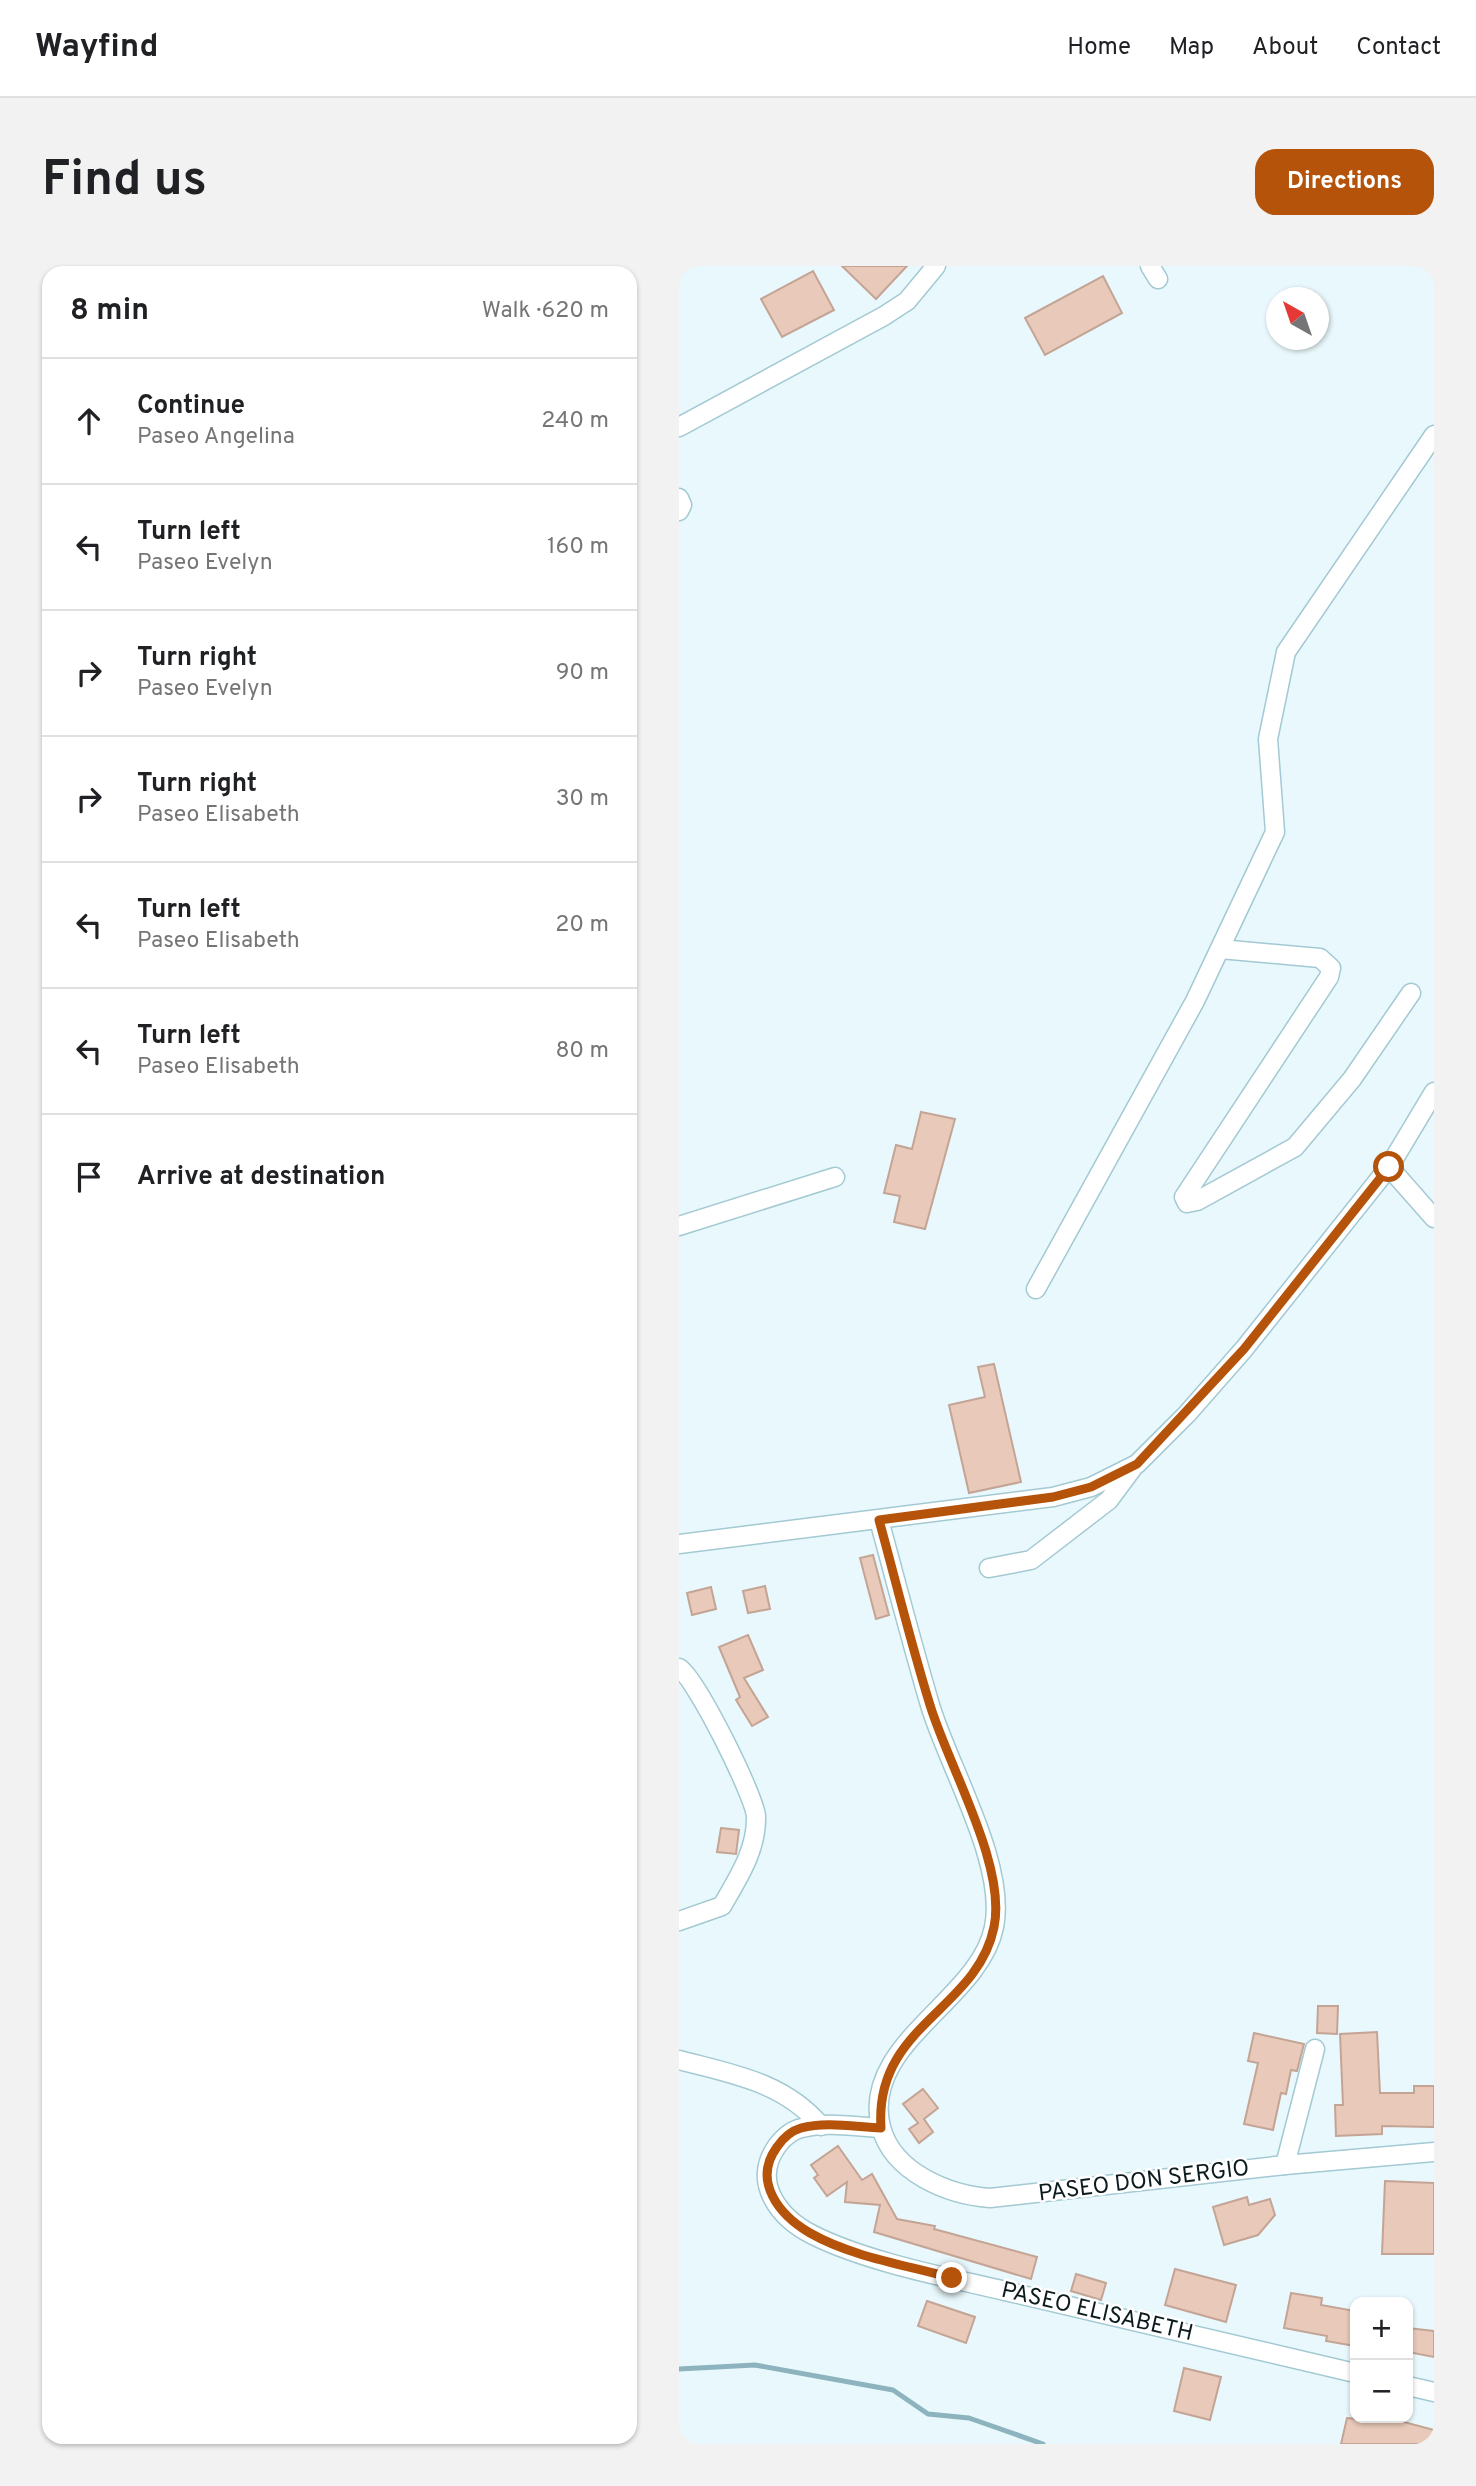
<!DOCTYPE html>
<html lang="en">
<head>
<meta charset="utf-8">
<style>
  :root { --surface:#fff; --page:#f2f2f2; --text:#202124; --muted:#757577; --line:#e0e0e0; --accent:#b45309 }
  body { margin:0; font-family:Overpass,sans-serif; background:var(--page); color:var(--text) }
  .controls { position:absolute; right:21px; bottom:21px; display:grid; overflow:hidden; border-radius:14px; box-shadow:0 2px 5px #0004 }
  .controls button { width:63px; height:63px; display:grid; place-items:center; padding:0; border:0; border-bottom:2px solid var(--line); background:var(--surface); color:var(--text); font:35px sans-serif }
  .compass { position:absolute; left:587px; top:21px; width:63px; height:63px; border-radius:50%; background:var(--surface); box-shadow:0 2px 5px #0004; rotate:320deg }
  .stop { position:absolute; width:21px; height:21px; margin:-16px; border:5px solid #b45309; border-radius:50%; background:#fff }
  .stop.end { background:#b45309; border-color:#fff; box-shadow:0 2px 7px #0008 }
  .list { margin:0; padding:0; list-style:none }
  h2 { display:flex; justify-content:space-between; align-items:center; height:91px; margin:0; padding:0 28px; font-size:30px }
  h2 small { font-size:23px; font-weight:400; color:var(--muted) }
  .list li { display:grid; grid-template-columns:46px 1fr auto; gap:21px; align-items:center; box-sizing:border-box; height:126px; padding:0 28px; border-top:2px solid var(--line) }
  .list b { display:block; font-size:26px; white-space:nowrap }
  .list p { margin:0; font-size:23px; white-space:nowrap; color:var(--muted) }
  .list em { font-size:23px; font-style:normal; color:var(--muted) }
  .icon { flex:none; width:38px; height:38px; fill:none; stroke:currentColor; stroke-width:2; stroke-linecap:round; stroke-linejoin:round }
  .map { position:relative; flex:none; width:755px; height:2178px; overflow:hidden; border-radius:21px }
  header { display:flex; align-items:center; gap:42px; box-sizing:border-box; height:98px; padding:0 35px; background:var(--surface); border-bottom:2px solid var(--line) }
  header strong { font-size:33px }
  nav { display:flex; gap:38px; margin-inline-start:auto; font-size:24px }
  .intro { display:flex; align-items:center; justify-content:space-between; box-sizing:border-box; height:168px; padding:0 42px }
  h1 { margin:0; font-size:49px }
  .button { padding:18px 32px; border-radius:21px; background:var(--accent); color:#fff; font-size:24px; font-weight:700 }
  main { display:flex; gap:42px; padding:0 42px }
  aside { flex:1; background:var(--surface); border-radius:21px; box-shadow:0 2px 5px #0004 }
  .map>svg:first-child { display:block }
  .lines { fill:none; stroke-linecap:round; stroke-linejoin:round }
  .stream { stroke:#8db4be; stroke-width:5 }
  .building { fill:#e9c9b9; stroke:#c3a495; stroke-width:2 }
  .minor-casing { stroke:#a3c9d3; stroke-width:21 }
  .minor { stroke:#fff; stroke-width:18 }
  .route { stroke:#b45309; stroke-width:9 }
  .labels { text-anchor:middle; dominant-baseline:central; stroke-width:5; stroke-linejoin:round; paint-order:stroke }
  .street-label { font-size:23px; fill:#0c1b1e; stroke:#fff }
</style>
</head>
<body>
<header>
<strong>Wayfind</strong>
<nav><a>Home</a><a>Map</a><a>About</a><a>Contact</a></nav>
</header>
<div class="intro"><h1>Find us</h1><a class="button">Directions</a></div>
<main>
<aside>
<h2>8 min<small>Walk · 620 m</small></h2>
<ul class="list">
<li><svg class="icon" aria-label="ahead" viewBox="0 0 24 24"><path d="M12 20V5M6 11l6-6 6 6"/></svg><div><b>Continue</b><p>Paseo Angelina</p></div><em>240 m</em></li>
<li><svg class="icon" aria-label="left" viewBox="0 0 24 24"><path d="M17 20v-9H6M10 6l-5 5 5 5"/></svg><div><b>Turn left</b><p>Paseo Evelyn</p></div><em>160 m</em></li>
<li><svg class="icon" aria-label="right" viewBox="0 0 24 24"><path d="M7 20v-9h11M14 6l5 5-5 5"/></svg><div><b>Turn right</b><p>Paseo Evelyn</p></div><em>90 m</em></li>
<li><svg class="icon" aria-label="right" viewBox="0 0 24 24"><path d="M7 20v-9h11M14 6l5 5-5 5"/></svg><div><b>Turn right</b><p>Paseo Elisabeth</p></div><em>30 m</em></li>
<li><svg class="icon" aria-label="left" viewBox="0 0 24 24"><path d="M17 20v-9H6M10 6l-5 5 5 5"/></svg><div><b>Turn left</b><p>Paseo Elisabeth</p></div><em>20 m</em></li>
<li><svg class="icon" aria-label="left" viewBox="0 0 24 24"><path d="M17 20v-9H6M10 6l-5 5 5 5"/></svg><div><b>Turn left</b><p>Paseo Elisabeth</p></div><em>80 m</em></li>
<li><svg class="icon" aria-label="arrive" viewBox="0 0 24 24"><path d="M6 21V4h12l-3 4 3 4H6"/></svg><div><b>Arrive at destination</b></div></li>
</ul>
</aside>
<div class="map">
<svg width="755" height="2178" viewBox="0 0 755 2178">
  <rect width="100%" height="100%" fill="#e9f8fc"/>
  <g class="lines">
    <path class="stream" d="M0 2103 76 2099 214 2124 249 2148 290 2152 364 2178"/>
  </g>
  <g class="building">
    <path d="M163 0H228L197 33Z"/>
    <path d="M134 5 155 44 103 71 82 33Z"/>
    <path d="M424 10 443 47 366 89 346 52Z"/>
    <path d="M242 846 276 853 246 963 215 956 221 930 205 927 217 879 233 883Z"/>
    <path d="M315 1098 342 1216 290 1227 270 1139 306 1131 299 1101Z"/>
    <path d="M194 1289 210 1349 197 1353 181 1292Z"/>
    <path d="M86 1320 91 1343 69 1347 64 1325Z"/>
    <path d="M32 1321 37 1343 13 1349 8 1327Z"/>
    <path d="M69 1369 84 1404 65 1412 89 1451 73 1460 57 1434 61 1431 40 1381Z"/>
    <path d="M42 1562 60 1564 57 1588 38 1586Z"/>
    <path d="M639 1740H659L658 1768 638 1767Z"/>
    <path d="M698 1766 701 1827H735V1820H755V1861L703 1860V1868L657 1870 656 1839H664L661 1768Z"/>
    <path d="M575 1767 625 1778 618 1805 612 1804 607 1828 602 1827 594 1864 565 1858 579 1797 569 1795Z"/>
    <path d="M244 1823 259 1842 245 1853 254 1866 240 1877 230 1863 239 1857 224 1838Z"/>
    <path d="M159 1880 183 1914 193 1908 218 1953 256 1960 255 1963 358 1991 352 2013 195 1966 201 1939 166 1936 168 1916 148 1930 135 1912 139 1909 132 1899Z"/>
    <path d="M706 1915 755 1917V1988H703Z"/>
    <path d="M568 1931 570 1939 591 1933 596 1949 579 1969 545 1979 534 1941Z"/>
    <path d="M496 2003 557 2019 547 2056 486 2039Z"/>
    <path d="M397 2008 427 2017 422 2034 392 2025Z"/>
    <path d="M612 2027 643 2032 642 2039 676 2045V2080L647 2075 648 2070 605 2062Z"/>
    <path d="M248 2035 296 2051 287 2077 239 2060Z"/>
    <path d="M729 2062 755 2065V2091L729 2086Z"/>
    <path d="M505 2102 542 2111 531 2154 495 2145Z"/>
    <path d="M668 2152 709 2156 710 2152 755 2164V2178H662Z"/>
  </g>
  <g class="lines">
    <g class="minor-casing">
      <g id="minor">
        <path d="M471 0 479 13"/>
        <path d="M0 161 205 50 228 35 257 0"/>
        <path d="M0 232 3 239 0 245"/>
        <path d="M541 683 641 692 652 702 650 711 505 931 508 937 518 935 616 881 673 813 732 727"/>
        <path d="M710 901 755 952"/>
        <path d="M0 960 156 911"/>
        <path d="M357 1023 516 735 596 566 589 473 607 386 755 169"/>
        <path d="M200 1254C217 1316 233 1378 251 1439 269 1500 328 1598 315 1661 301 1734 181 1778 202 1861 214 1907 270 1929 311 1932L606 1899 755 1886"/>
        <path d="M0 1278 374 1231 412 1221 458 1198 508 1148 565 1083 710 901 755 826"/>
        <path d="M310 1302 352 1294 430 1234 453 1203"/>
        <path d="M0 1402C17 1412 75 1529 77 1550 78 1584 59 1612 43 1640L0 1655"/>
        <path d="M0 1794C53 1808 105 1816 142 1860"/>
        <path d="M202 1862C178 1861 147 1855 123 1862 113 1864 104 1872 98 1880 72 1916 100 1952 134 1969 188 1996 267 2011 326 2025 443 2053 560 2079 676 2107"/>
        <path d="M606 1899 636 1783"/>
        <path d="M729 2120 755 2126"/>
      </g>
    </g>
    <use href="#minor" class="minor"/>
  </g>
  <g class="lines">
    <path class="route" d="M273 2012C227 1999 173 1991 131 1967 100 1949 73 1915 98 1881 104 1872 112 1865 122 1862 147 1855 177 1861 202 1862 195 1759 298 1745 315 1661 328 1600 269 1499 251 1439 232 1378 217 1316 200 1254L374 1231 412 1221 458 1198 565 1083 710 901"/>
  </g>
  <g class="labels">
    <g class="street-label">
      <text transform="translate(465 1916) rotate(-7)">PASEO DON SERGIO</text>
      <text transform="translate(418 2047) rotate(13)">PASEO ELISABETH</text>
    </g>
  </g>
</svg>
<div class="controls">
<button>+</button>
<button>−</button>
</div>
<svg class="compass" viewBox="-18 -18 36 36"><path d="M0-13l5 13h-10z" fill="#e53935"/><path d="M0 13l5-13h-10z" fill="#757577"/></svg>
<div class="stop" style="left:710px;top:901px"></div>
<div class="stop end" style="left:273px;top:2012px"></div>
</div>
</main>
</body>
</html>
